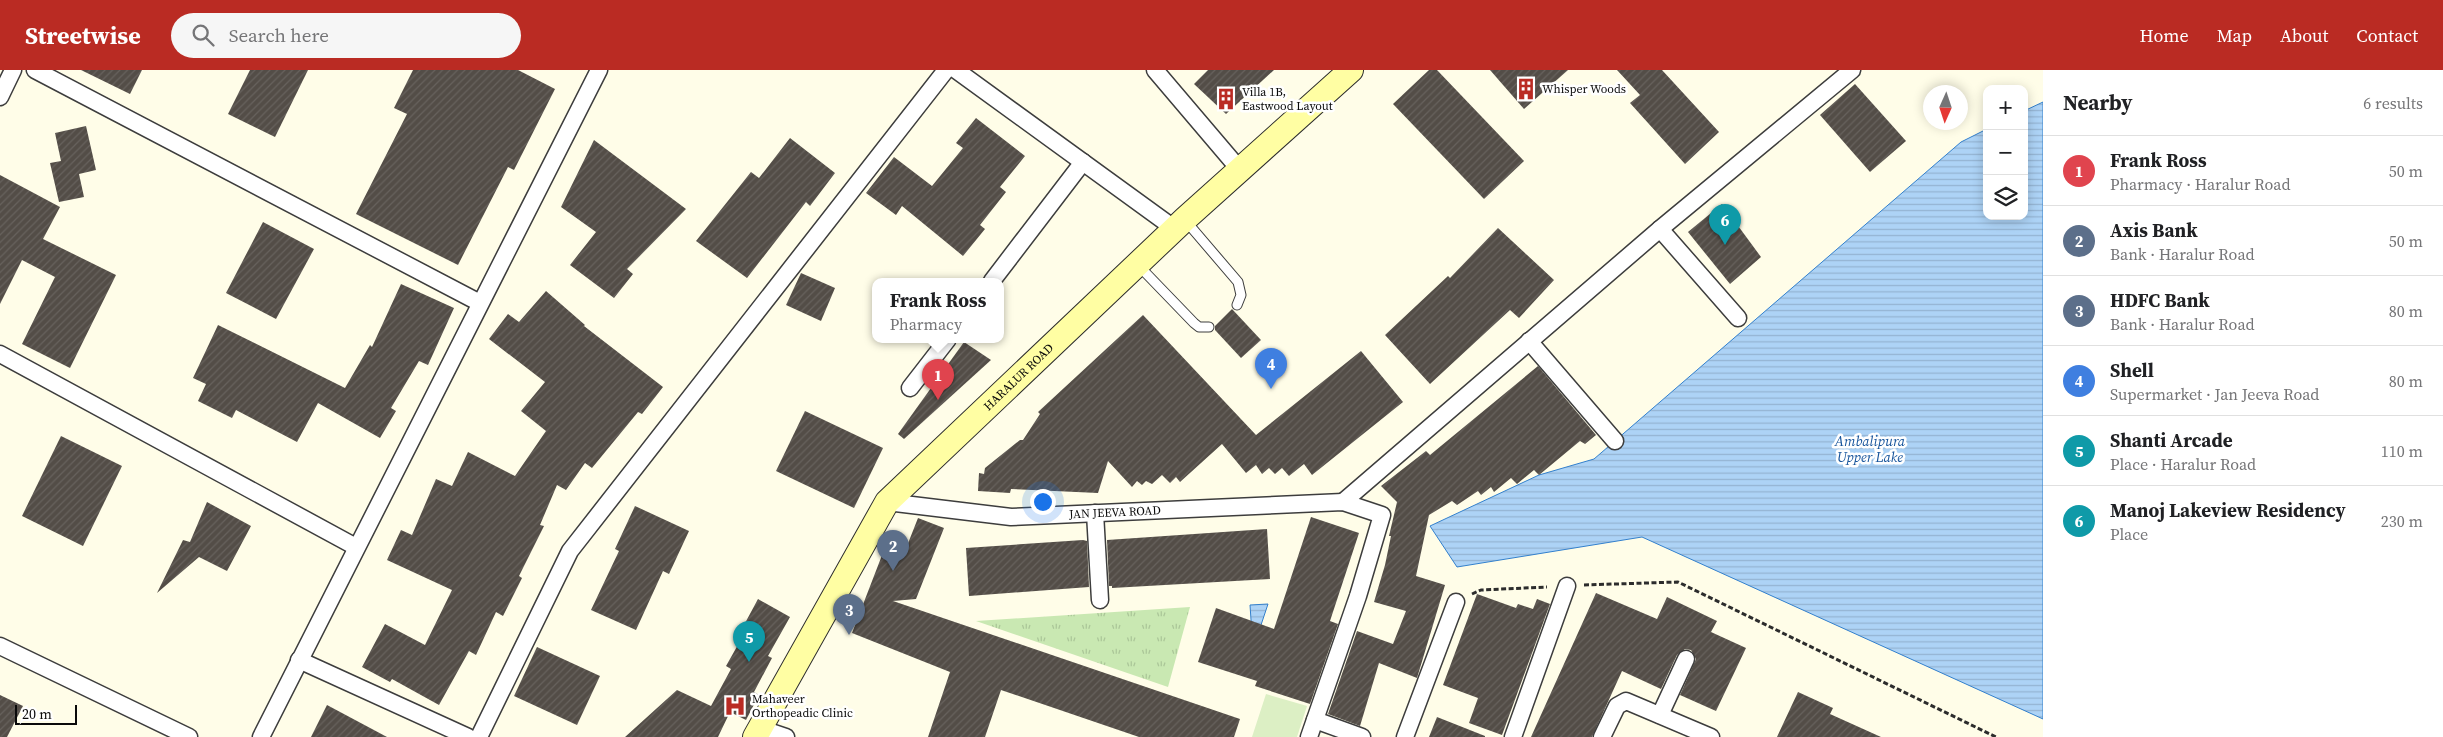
<!DOCTYPE html>
<html lang="en">
<head>
<meta charset="utf-8">
<style>
  :root { --surface:#fff; --page:#f6f6f6; --text:#202124; --muted:#757577; --line:#e0e0e0; --accent:#ba2b23 }
  body { margin:0; font-family:"Source Serif 4",serif; background:var(--page); color:var(--text) }
  .controls { position:absolute; right:15px; top:15px; display:grid; overflow:hidden; border-radius:10px; box-shadow:0 2px 12px #0003 }
  .controls button { width:45px; height:45px; display:grid; place-items:center; padding:0; border:0; border-bottom:1px solid var(--line); background:var(--surface); color:var(--text); font:25px sans-serif }
  .compass { position:absolute; left:1923px; top:15px; width:45px; height:45px; border-radius:50%; background:var(--surface); box-shadow:0 2px 12px #0003; rotate:183deg }
  .scale { position:absolute; left:15px; bottom:12px; width:62px; box-sizing:border-box; padding-left:5px; border:2px solid #0a0a0a; border-top:0; font-size:14px; line-height:18px; white-space:nowrap; color:#0a0a0a; -webkit-text-stroke:4px #fff; paint-order:stroke }
  .you { position:absolute; left:1042px; top:431px; width:18px; height:18px; margin:-12px; border:4px solid #fff; border-radius:50%; background:#1a73e8; box-shadow:0 0 0 8px #1a73e833 }
  .badge { display:grid; place-items:center; width:32px; height:32px; border-radius:50%; background:var(--accent); color:#fff; font-size:16px; font-weight:700 }
  .pin { position:absolute; translate:-50% -41px; filter:drop-shadow(0 1px 2px #0008) }
  .pin::after { content:''; position:absolute; top:26px; width:18px; height:15px; background:inherit; clip-path:polygon(0 0,100% 0,50% 100%) }
  .popup { position:absolute; left:872px; top:208px; width:132px; height:65px; box-sizing:border-box; display:grid; place-content:center; border-radius:10px; background:var(--surface); filter:drop-shadow(0 1px 4px #0005); font-size:16px; white-space:nowrap; color:var(--muted) }
  .popup b { font-size:19px; color:var(--text) }
  .popup::after { content:''; position:absolute; left:50%; top:100%; margin-left:-10px; border:10px solid transparent; border-top-color:var(--surface) }
  .list { margin:0; padding:0; list-style:none }
  h2 { display:flex; justify-content:space-between; align-items:center; height:65px; margin:0; padding:0 20px; font-size:21px }
  h2 small { font-size:16px; font-weight:400; color:var(--muted) }
  .list li { display:grid; grid-template-columns:32px 1fr auto; gap:15px; align-items:center; box-sizing:border-box; height:70px; padding:0 20px; border-top:1px solid var(--line) }
  .list b { display:block; font-size:19px; white-space:nowrap }
  .list p { margin:0; font-size:16px; white-space:nowrap; color:var(--muted) }
  .list em { font-size:16px; font-style:normal; color:var(--muted) }
  .icon { flex:none; width:28px; height:28px; fill:none; stroke:currentColor; stroke-width:2; stroke-linecap:round; stroke-linejoin:round }
  .map { position:relative; flex:none; width:2043px; height:667px; overflow:hidden }
  header { display:flex; align-items:center; gap:30px; box-sizing:border-box; height:70px; padding:0 25px; background:var(--accent); color:#fff }
  header strong { font-size:24px }
  nav { display:flex; gap:28px; margin-inline-start:auto; font-size:18px }
  .search { width:350px; height:45px; background:var(--page); display:flex; align-items:center; gap:12px; box-sizing:border-box; padding:0 18px; border-radius:28px; color:var(--muted); font-size:19px }
  main { display:flex }
  aside { flex:1; background:var(--surface) }
  .map>svg:first-child { display:block }
  .grass { fill:url(#grass-tufts) }
  .pitch { fill:#dcefc4 }
  .water { fill:url(#water-rules); stroke:#3380cd }
  .building { fill:url(#building-hatch) }
  .lines { fill:none; stroke-linecap:round; stroke-linejoin:round }
  .lane-casing { stroke:#3d3d3d; stroke-width:11 }
  .street-casing { stroke:#3d3d3d; stroke-width:19 }
  .secondary-casing { stroke:#2c2c2c; stroke-width:26 }
  .path { stroke:#2c2c2c; stroke-width:3; stroke-dasharray:5 2.5; stroke-linecap:butt }
  .lane { stroke:#fff; stroke-width:9 }
  .street { stroke:#fff; stroke-width:16 }
  .secondary { stroke:#fffea3; stroke-width:24 }
  .labels { text-anchor:middle; dominant-baseline:central; stroke-width:5; stroke-linejoin:round; paint-order:stroke }
  .poi-label { font-size:12px; fill:#0a0a0a; stroke:#fff; text-anchor:start }
  .street-label { font-size:12px; fill:#0a0a0a; stroke:#fff }
  .water-label { font-size:14px; font-style:italic; fill:#15539b; stroke:#fff }
</style>
</head>
<body>
<header>
<strong>Streetwise</strong>
<div class="search"><svg class="icon" aria-label="search" viewBox="0 0 24 24"><circle cx="10" cy="10" r="6"/><path d="M15 15l6 6"/></svg>Search here</div>
<nav><a>Home</a><a>Map</a><a>About</a><a>Contact</a></nav>
</header>
<main>
<div class="map">
<svg width="2043" height="667" viewBox="0 0 2043 667">
  <defs>
    <pattern id="grass-tufts" width="24" height="20" patternUnits="userSpaceOnUse" patternTransform="scale(1.25)"><rect width="24" height="20" fill="#c9e8b2"/><path d="M3 7l-1-3M5 7V3M7 7l1-3M15 17l-1-3M17 17v-4M19 17l1-3" fill="none" stroke="#abc698"/></pattern>
    <pattern id="water-rules" width="6" height="5" patternUnits="userSpaceOnUse" patternTransform="scale(1.25)"><rect width="6" height="5" fill="#add3f6"/><path d="M0 2.5h6" fill="none" stroke="#94b4d2"/></pattern>
    <pattern id="building-hatch" width="6" height="6" patternUnits="userSpaceOnUse" patternTransform="scale(1.25)"><rect width="6" height="6" fill="#534d47"/><path d="M-1 1l2-2M0 6l6-6M5 7l2-2" fill="none" stroke="#67625d"/></pattern>
  </defs>
  <rect width="100%" height="100%" fill="#fffde8"/>
  <path class="grass" d="M1190 537 1168 617 976 551Z"/>
  <path class="pitch" d="M1266 624 1307 636 1297 667H1252Z"/>
  <g class="water">
    <path d="M2043 32V649L1642 467 1457 497 1430 456 1539 405 1594 389 1961 72 1987 59V146H2024V41Z"/>
    <path d="M1268 534 1253 579 1250 535Z"/>
  </g>
  <g class="building">
    <path d="M81 0H142L130 24Z"/>
    <path d="M250 0H308L275 67 228 44Z"/>
    <path d="M413 0H518L555 19 514 100 508 97 458 195 356 144 407 44 394 38Z"/>
    <path d="M1208 0H1274L1226 44 1194 14Z"/>
    <path d="M1429 0H1437L1524 91 1484 129 1393 34Z"/>
    <path d="M1490 0H1568L1524 39Z"/>
    <path d="M1617 0H1662L1719 62 1685 94 1630 33 1640 25Z"/>
    <path d="M1855 14 1906 71 1870 102 1820 45Z"/>
    <path d="M976 48 1025 86 1000 117 1006 122 980 155 985 159 963 186 902 136 896 145 866 123 894 87 932 116 963 78 956 73Z"/>
    <path d="M86 56 96 100 79 104 84 127 59 132 50 93 61 91 55 63Z"/>
    <path d="M790 68 835 103 810 136 806 132 747 208 696 171 751 102 759 108Z"/>
    <path d="M594 70 686 139 627 199 633 204 614 228 570 195 596 162 561 137Z"/>
    <path d="M0 105 60 137 43 169 116 205 70 298 22 274 55 207 22 190 0 234Z"/>
    <path d="M1722 134 1761 187 1730 214 1688 162Z"/>
    <path d="M263 152 314 179 276 249 226 223Z"/>
    <path d="M1498 158 1554 210 1519 248 1510 240 1430 314 1385 265 1448 206 1450 208Z"/>
    <path d="M801 203 835 218 821 251 786 235Z"/>
    <path d="M401 214 454 238 428 295 419 291 391 338 396 341 380 368 318 333 297 372 236 340 232 348 198 331 206 314 193 308 218 255 345 318 370 275 372 277Z"/>
    <path d="M546 221 585 255 584 256 663 317 642 344 638 342 592 398 585 393 566 420 557 415 540 455 544 456 519 506 522 508 503 546 496 542 476 585 469 581 439 635 392 609 390 612 362 597 385 554 425 575 452 520 387 490 401 460 412 465 436 409 452 416 468 382 515 406 546 361 521 341 545 312 489 269 508 244 519 252Z"/>
    <path d="M1232 239 1261 270 1241 288 1215 260V256Z"/>
    <path d="M1143 245 1256 365 1361 281 1403 332 1312 405 1304 394 1289 406 1282 398 1275 404 1269 398 1262 404 1256 395 1246 403 1222 374 1180 412 1176 407 1170 413 1162 405 1152 414 1146 411 1142 415 1137 411 1132 417 1108 391 1098 423 1011 419 1010 423 978 421 979 403 984 404 985 398 1020 370H1023L1040 344 1038 342Z"/>
    <path d="M964 272 991 290 904 369 898 364Z"/>
    <path d="M1538 296 1596 365 1585 374 1580 371 1539 405 1534 400 1517 414 1511 408 1494 422 1491 417 1481 425 1478 421 1457 435 1452 431 1429 445 1416 506 1445 515 1417 608 1379 593 1360 656 1328 644 1357 561 1393 574 1406 541 1374 532 1385 495 1391 466H1389L1397 432 1381 416 1426 381 1430 385Z"/>
    <path d="M805 341 883 378 854 438 776 401Z"/>
    <path d="M61 366 122 396 83 476 22 446Z"/>
    <path d="M207 432 251 456 227 501 199 487 157 523 183 470 190 472Z"/>
    <path d="M635 436 689 461 669 504 663 501 636 560 591 540 619 481 615 479Z"/>
    <path d="M1311 447 1359 463 1330 551 1338 554 1310 634 1255 616 1257 611 1198 592 1216 538 1274 559Z"/>
    <path d="M918 448 944 458 916 529 893 531 1240 649 1234 667H1139L1001 620 985 667H928L950 602 852 563 884 480 903 486Z"/>
    <path d="M1267 459 1270 509 1112 518V516H1109L1107 470Z"/>
    <path d="M1083 470 1087 471 1089 517 969 526 966 478Z"/>
    <path d="M1596 523 1657 549 1667 527 1717 551 1711 562 1746 578 1716 641 1680 625 1696 589 1691 580 1685 579 1677 585 1661 619 1622 601 1592 667H1531Z"/>
    <path d="M1477 524 1516 538 1518 534 1533 539 1537 529 1550 534 1502 665 1469 653 1478 628 1443 615Z"/>
    <path d="M758 529 790 547 768 586 772 588 754 622 759 625 746 650 730 642 718 667H625L677 620 711 636 731 599 726 596 748 557 744 555Z"/>
    <path d="M537 577 600 606 577 655 514 626Z"/>
    <path d="M1798 622 1833 638 1830 644 1881 667H1777Z"/>
    <path d="M0 625 23 636 7 667H0Z"/>
    <path d="M327 635 387 667H311Z"/>
    <path d="M1437 647 1485 666V667H1429Z"/>
  </g>
  <g class="lines">
    <g class="lane-casing">
      <g id="lane">
        <path d="M1185 150 1238 212 1241 225 1237 235"/>
        <path d="M1138 195 1194 253 1199 257H1209"/>
      </g>
    </g>
    <g class="street-casing">
      <g id="street">
        <path d="M35 0 480 233"/>
        <path d="M956 0 1175 159"/>
        <path d="M1155 0 1240 100"/>
        <path d="M0 27 13 0"/>
        <path d="M1660 159 1738 248"/>
        <path d="M992 211 1083 92"/>
        <path d="M1529 271 1615 371"/>
        <path d="M0 284 356 477"/>
        <path d="M910 318 948 269"/>
        <path id="s1" d="M887 432 1011 447 1343 432 1382 445 1358 526 1309 667"/>
        <path d="M1343 432 1660 159 1852 0"/>
        <path d="M1095 443 1100 530"/>
        <path d="M0 576 189 667"/>
        <path d="M299 590 468 667"/>
        <path d="M1660 645 1686 589"/>
        <path d="M1315 650 1362 667"/>
        <path d="M759 658 786 667"/>
        <path d="M261 667 599 0"/>
        <path d="M479 667 570 481 946 0"/>
        <path d="M1405 667 1456 532"/>
        <path d="M1513 667 1567 516"/>
        <path d="M1602 667 1617 636 1626 631 1711 667"/>
      </g>
    </g>
    <g class="secondary-casing">
      <g id="secondary">
        <path id="s2" d="M755 667 887 432 1185 149 1351 0"/>
      </g>
    </g>
    <g class="path">
      <path d="M1584 515 1678 512 1996 667"/>
      <path d="M1472 524 1481 520 1547 517"/>
    </g>
    <use href="#lane" class="lane"/>
    <use href="#street" class="street"/>
    <use href="#secondary" class="secondary"/>
  </g>
  <defs>
    <g id="building-bare" transform="scale(1.725)"><path d="M-4-6H4V6H1V3H-1V6H-4ZM-2.5-4.3h1.7v1.8h-1.7ZM.8-4.3h1.7v1.8H.8ZM-2.5-1h1.7V.8h-1.7ZM.8-1h1.7V.8H.8Z" fill="#ba2b23" stroke="#fff" stroke-width="2.5" paint-order="stroke"/></g>
    <g id="hospital-bare" transform="scale(1.725)"><path d="M-5-5h3v3.5h4V-5h3V5h-3V1.5h-4V5h-3Z" fill="#ba2b23" stroke="#fff" stroke-width="2.5" paint-order="stroke"/></g>
  </defs>
  <g fill-rule="evenodd">
    <use href="#building-bare" x="1526" y="19"/>
    <use href="#building-bare" x="1226" y="29"/>
    <use href="#hospital-bare" x="735" y="636"/>
  </g>
  <g class="labels">
    <g class="poi-label">
      <text x="1542" y="19">Whisper Woods</text>
      <text x="1242" y="22">Villa 1B,<tspan x="1242" dy="14">Eastwood Layout</tspan></text>
      <text x="752" y="629">Mahaveer<tspan x="752" dy="14">Orthopeadic Clinic</tspan></text>
    </g>
    <g class="street-label">
      <text stroke="none"><textPath href="#s2" startOffset="451">HARALUR ROAD</textPath></text>
      <text stroke="none"><textPath href="#s1" startOffset="229">JAN JEEVA ROAD</textPath></text>
    </g>
    <g class="water-label">
      <text x="1870" y="371">Ambalipura<tspan x="1870" dy="16">Upper Lake</tspan></text>
    </g>
  </g>
</svg>
<div class="controls">
<button>+</button>
<button>−</button>
<button><svg class="icon" aria-label="layers" viewBox="0 0 24 24"><path d="M12 4l9 5-9 5-9-5zM3 14l9 5 9-5"/></svg></button>
</div>
<svg class="compass" viewBox="-18 -18 36 36"><path d="M0-13l5 13h-10z" fill="#e53935"/><path d="M0 13l5-13h-10z" fill="#757577"/></svg>
<div class="scale">20 m</div>
<div class="you"></div>
<div class="pin badge" style="left:938px;top:330px;background:#e0444e">1</div>
<div class="popup"><b>Frank Ross</b>Pharmacy</div>
<div class="pin badge" style="left:893px;top:501px;background:#5c6f8a">2</div>
<div class="pin badge" style="left:849px;top:565px;background:#5c6f8a">3</div>
<div class="pin badge" style="left:1271px;top:319px;background:#3f7fe0">4</div>
<div class="pin badge" style="left:749px;top:592px;background:#0f9aa8">5</div>
<div class="pin badge" style="left:1725px;top:175px;background:#0f9aa8">6</div>
</div>
<aside>
<h2>Nearby<small>6 results</small></h2>
<ul class="list">
<li><span class="badge" style="background:#e0444e">1</span><div><b>Frank Ross</b><p>Pharmacy · Haralur Road</p></div><em>50 m</em></li>
<li><span class="badge" style="background:#5c6f8a">2</span><div><b>Axis Bank</b><p>Bank · Haralur Road</p></div><em>50 m</em></li>
<li><span class="badge" style="background:#5c6f8a">3</span><div><b>HDFC Bank</b><p>Bank · Haralur Road</p></div><em>80 m</em></li>
<li><span class="badge" style="background:#3f7fe0">4</span><div><b>Shell</b><p>Supermarket · Jan Jeeva Road</p></div><em>80 m</em></li>
<li><span class="badge" style="background:#0f9aa8">5</span><div><b>Shanti Arcade</b><p>Place · Haralur Road</p></div><em>110 m</em></li>
<li><span class="badge" style="background:#0f9aa8">6</span><div><b>Manoj Lakeview Residency</b><p>Place</p></div><em>230 m</em></li>
</ul>
</aside>
</main>
</body>
</html>
